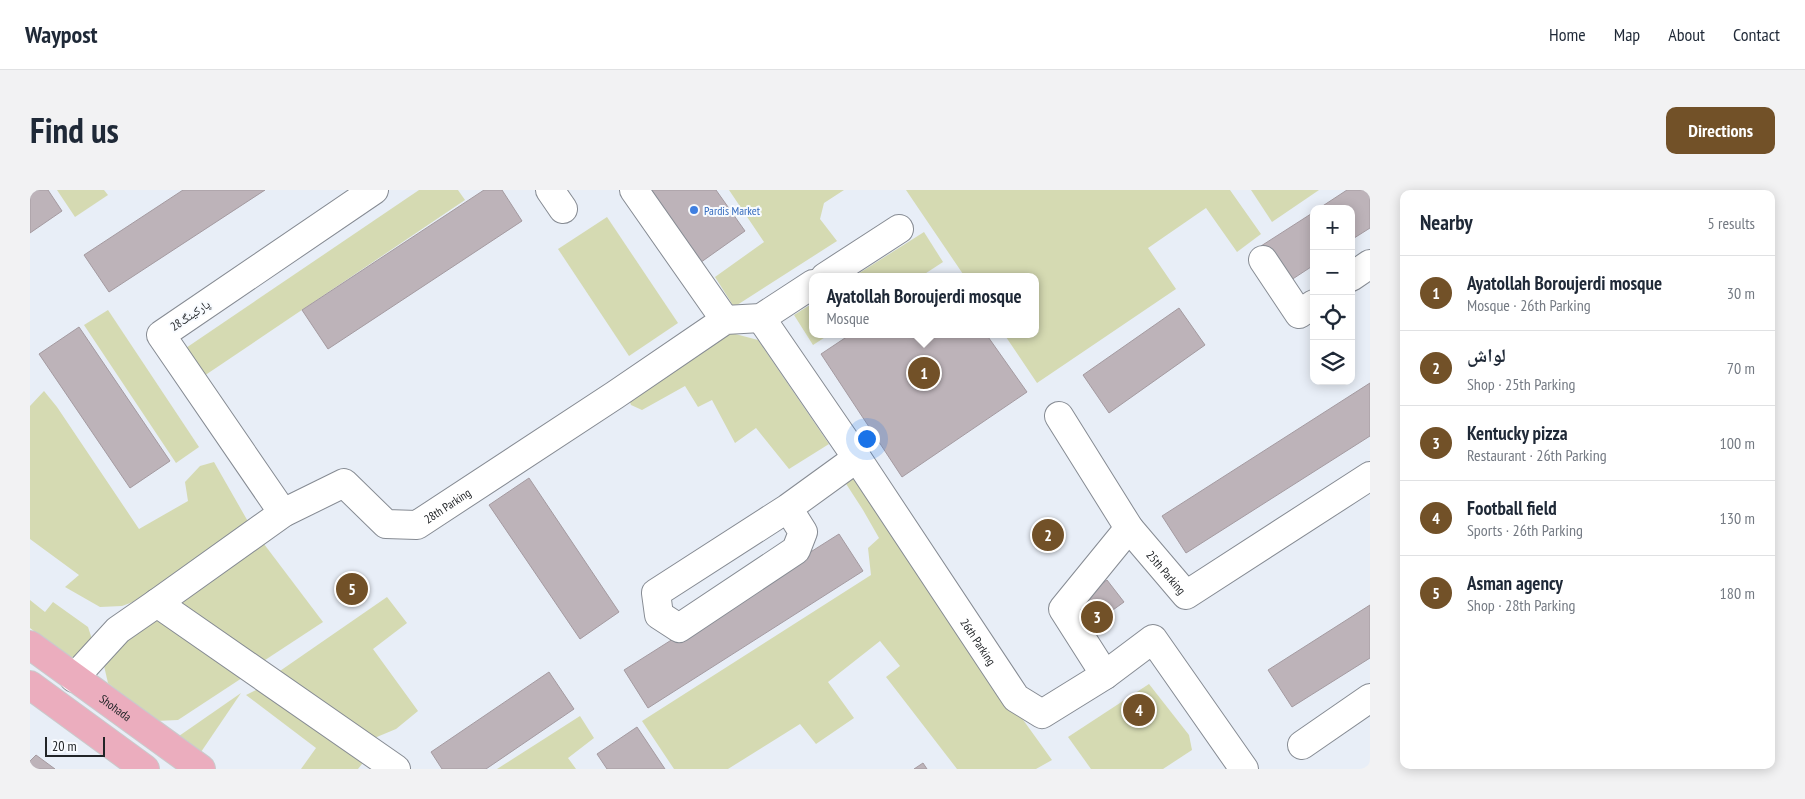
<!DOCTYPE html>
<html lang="en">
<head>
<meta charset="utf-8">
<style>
  :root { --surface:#fff; --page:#f2f2f3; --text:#1f2937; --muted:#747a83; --line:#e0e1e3; --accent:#725128 }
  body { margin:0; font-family:"PT Sans Narrow","Noto Naskh Arabic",sans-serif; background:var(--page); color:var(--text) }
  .controls { position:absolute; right:15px; top:15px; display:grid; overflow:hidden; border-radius:10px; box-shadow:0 2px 12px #0003 }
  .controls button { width:45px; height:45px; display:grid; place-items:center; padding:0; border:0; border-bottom:1px solid var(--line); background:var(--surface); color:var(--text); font:25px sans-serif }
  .scale { position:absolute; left:15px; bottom:12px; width:60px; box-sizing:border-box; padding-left:5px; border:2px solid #212427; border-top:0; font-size:14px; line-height:18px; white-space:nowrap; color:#212427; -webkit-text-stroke:4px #f8fbff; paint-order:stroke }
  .you { position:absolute; left:836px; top:248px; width:18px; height:18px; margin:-12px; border:4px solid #fff; border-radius:50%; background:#1a73e8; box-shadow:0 0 0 8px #1a73e833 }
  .badge { display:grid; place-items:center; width:32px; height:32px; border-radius:50%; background:var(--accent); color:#fff; font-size:16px; font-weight:700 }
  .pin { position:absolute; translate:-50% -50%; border:2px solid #fff; box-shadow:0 1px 5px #0006 }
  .popup { position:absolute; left:779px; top:83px; width:230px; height:65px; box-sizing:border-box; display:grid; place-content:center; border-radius:10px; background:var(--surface); filter:drop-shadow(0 1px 4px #0005); font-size:16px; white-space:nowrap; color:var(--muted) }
  .popup b { font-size:19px; color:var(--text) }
  .popup::after { content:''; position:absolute; left:50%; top:100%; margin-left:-10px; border:10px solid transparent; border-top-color:var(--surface) }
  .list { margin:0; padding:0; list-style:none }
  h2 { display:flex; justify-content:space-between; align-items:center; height:65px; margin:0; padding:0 20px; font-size:21px }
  h2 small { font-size:16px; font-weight:400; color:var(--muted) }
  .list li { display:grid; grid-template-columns:32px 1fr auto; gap:15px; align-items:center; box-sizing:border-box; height:75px; padding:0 20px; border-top:1px solid var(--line) }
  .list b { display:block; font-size:19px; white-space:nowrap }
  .list p { margin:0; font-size:16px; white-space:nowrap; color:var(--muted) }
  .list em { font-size:16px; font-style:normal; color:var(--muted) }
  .icon { flex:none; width:28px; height:28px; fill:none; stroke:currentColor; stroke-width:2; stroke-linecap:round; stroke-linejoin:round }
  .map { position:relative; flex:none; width:1340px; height:579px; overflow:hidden; border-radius:10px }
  header { display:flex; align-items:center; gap:30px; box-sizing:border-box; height:70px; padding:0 25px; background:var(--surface); border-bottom:1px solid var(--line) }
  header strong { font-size:24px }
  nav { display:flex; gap:28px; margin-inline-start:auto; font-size:18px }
  .intro { display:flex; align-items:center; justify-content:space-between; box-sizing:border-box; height:120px; padding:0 30px }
  h1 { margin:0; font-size:35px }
  .button { padding:12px 22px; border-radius:10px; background:var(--accent); color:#fff; font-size:18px; font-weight:700 }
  main { display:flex; gap:30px; padding:0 30px }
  aside { flex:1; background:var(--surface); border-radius:10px; box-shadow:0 2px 12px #0003 }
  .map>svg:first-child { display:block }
  .green { fill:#d5dab2 }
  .building { fill:#bdb3b9; stroke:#a49aa0 }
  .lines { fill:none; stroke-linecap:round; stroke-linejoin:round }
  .minor-casing { stroke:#868b93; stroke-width:30 }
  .major-casing { stroke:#cacacb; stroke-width:30 }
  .minor { stroke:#fff; stroke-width:28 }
  .major { stroke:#ebadbe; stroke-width:28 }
  .shop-dot { fill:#3f7fe0; stroke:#f8fbff; stroke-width:2 }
  .labels { text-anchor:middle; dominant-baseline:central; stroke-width:4; stroke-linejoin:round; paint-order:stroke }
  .shop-label { font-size:12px; fill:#366cbe; stroke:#f8fbff; text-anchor:start }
  .street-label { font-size:12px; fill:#212427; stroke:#f8fbff }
</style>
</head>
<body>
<header>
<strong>Waypost</strong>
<nav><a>Home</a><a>Map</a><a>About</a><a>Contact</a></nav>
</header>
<div class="intro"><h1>Find us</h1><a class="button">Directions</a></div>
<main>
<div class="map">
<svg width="1340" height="579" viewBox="0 0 1340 579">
  <rect width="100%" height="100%" fill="#e8eef7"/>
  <g class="green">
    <path d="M27 0H74L78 5 45 27Z"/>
    <path d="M389 0H428L435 10 168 190 150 162Z"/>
    <path d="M699 0H814L794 13 790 29 807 51 704 117 685 87 734 52Z"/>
    <path d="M876 0H1200L1231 44 1207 62 1176 18 1118 58 1146 99 1007 193 974 144H1005V87H935Z"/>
    <path d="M1221 0H1289L1242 32Z"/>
    <path d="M577 27 648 133 599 166 528 59Z"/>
    <path d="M894 42 913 72 890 87H823Z"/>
    <path d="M783 113V144H800L783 155 764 125Z"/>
    <path d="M78 120 169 257 146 273 54 135Z"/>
    <path d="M694 141 728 150 799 254 759 279 726 238 705 253 682 210 668 217 655 196 612 220 601 215 598 206Z"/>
    <path d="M14 201 27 217 109 339 158 311 155 292 170 276 184 272 220 335 103 412 92 416 70 417 35 397 49 385 0 349V216Z"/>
    <path d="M828 278 968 495 1022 570 1006 579H927L856 487 870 476 850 451 798 492 824 528 786 554 770 534 698 579H644L612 531 841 385 838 358 849 348 833 320 811 286Z"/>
    <path d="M234 354 293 432 229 474 147 415 149 406Z"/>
    <path d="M357 407 377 433 343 459 388 521 366 539 342 549 247 483Z"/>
    <path d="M0 410 15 422 23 412 58 437 62 449 57 462 44 468 34 464 0 438Z"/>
    <path d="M121 429 140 435 212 488 148 530 125 531 78 493 74 476 104 436Z"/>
    <path d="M1119 494 1159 545 1162 560 1133 579H1061L1038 547Z"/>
    <path d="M232 497 336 569 328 579H271L286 558 216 505Z"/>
    <path d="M211 503 171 562 149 546Z"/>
    <path d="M550 526 564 548 538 568 546 579H467Z"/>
  </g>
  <g class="building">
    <path d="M0 0H18L32 21 0 43Z"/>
    <path d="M153 0H235L79 102 54 65Z"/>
    <path d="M454 0H472L492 31 298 159 272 120Z"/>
    <path d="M614 0H686L715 41 667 75Z"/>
    <path d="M1317 0H1340V38L1321 50V19H1288Z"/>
    <path d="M1284 22V75L1255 94 1231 56Z"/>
    <path d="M1149 118 1175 155 1079 223 1053 185Z"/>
    <path d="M49 137 140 271 100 298 9 164Z"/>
    <path d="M821 144H956L997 202 872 287 791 164Z"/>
    <path d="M1340 193V246L1156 363 1132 326Z"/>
    <path d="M499 288 589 422 550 449 459 315Z"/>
    <path d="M809 344 833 381 618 518 594 480Z"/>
    <path d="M1077 390 1094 412 1062 435 1047 412Z"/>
    <path d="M1340 415V468L1262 517 1238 480Z"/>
    <path d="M519 482 544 519 456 579H412L401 562Z"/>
    <path d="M607 537 635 579H577L567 564Z"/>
    <path d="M6 565 25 579H0V571Z"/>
    <path d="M893 573 897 579H884Z"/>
  </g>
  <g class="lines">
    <g class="minor-casing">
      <g id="minor">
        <path d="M520 0 533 19"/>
        <path d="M604 0 695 130"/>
        <path d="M1233 70 1269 124 1284 114"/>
        <path d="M795 87 869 39"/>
        <path d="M1321 87 1340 74"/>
        <path id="s1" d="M731 128 827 268 986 508 1012 524 1075 485 1123 449 1214 579"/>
        <path id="s2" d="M1029 226 1099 338 1156 405 1340 286"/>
        <path d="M758 318 773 342 766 360 649 438 629 425 626 403 758 318 827 268"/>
        <path d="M253 323 131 145 344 0"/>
        <path d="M127 413 366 579"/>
        <path d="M1075 485 1033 419 1099 338"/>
        <path id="s3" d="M44 488 88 440 127 413 253 323 314 293 356 334 387 335 585 205 695 130 731 128 783 94"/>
        <path d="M1272 555 1340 508"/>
      </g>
    </g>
    <g class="major-casing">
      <g id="major">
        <path id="s4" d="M0 455 171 579"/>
        <path d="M0 495 115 579"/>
      </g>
    </g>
    <use href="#minor" class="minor"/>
    <use href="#major" class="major"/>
  </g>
  <circle class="shop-dot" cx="664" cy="20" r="5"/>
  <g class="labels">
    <g class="shop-label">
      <text x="674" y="20">Pardis Market</text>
    </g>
    <g class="street-label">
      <text transform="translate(160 125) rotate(-34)">پارکینگ28</text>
      <text stroke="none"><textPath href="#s3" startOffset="461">28th Parking</textPath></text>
      <text stroke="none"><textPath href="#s2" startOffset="190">25th Parking</textPath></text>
      <text stroke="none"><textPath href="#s1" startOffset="390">26th Parking</textPath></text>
      <text stroke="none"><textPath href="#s4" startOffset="106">Shohada</textPath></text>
    </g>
  </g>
</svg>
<div class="controls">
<button>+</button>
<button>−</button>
<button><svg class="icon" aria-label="locate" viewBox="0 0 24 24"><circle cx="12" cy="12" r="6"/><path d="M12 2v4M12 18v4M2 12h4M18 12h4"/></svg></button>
<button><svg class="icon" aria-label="layers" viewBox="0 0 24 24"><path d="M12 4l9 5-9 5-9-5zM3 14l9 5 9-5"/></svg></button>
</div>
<div class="scale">20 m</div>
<div class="you"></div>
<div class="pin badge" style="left:894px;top:183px">1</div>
<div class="popup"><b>Ayatollah Boroujerdi mosque</b>Mosque</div>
<div class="pin badge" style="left:1018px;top:345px">2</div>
<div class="pin badge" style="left:1067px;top:427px">3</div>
<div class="pin badge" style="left:1109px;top:520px">4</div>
<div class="pin badge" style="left:322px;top:399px">5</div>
</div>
<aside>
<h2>Nearby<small>5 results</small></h2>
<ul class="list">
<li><span class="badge">1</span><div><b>Ayatollah Boroujerdi mosque</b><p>Mosque · 26th Parking</p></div><em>30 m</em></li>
<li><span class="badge">2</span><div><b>لواش</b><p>Shop · 25th Parking</p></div><em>70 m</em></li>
<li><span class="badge">3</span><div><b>Kentucky pizza</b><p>Restaurant · 26th Parking</p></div><em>100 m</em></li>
<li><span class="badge">4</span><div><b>Football field</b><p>Sports · 26th Parking</p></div><em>130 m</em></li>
<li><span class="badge">5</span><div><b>Asman agency</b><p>Shop · 28th Parking</p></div><em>180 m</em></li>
</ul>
</aside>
</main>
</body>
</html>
